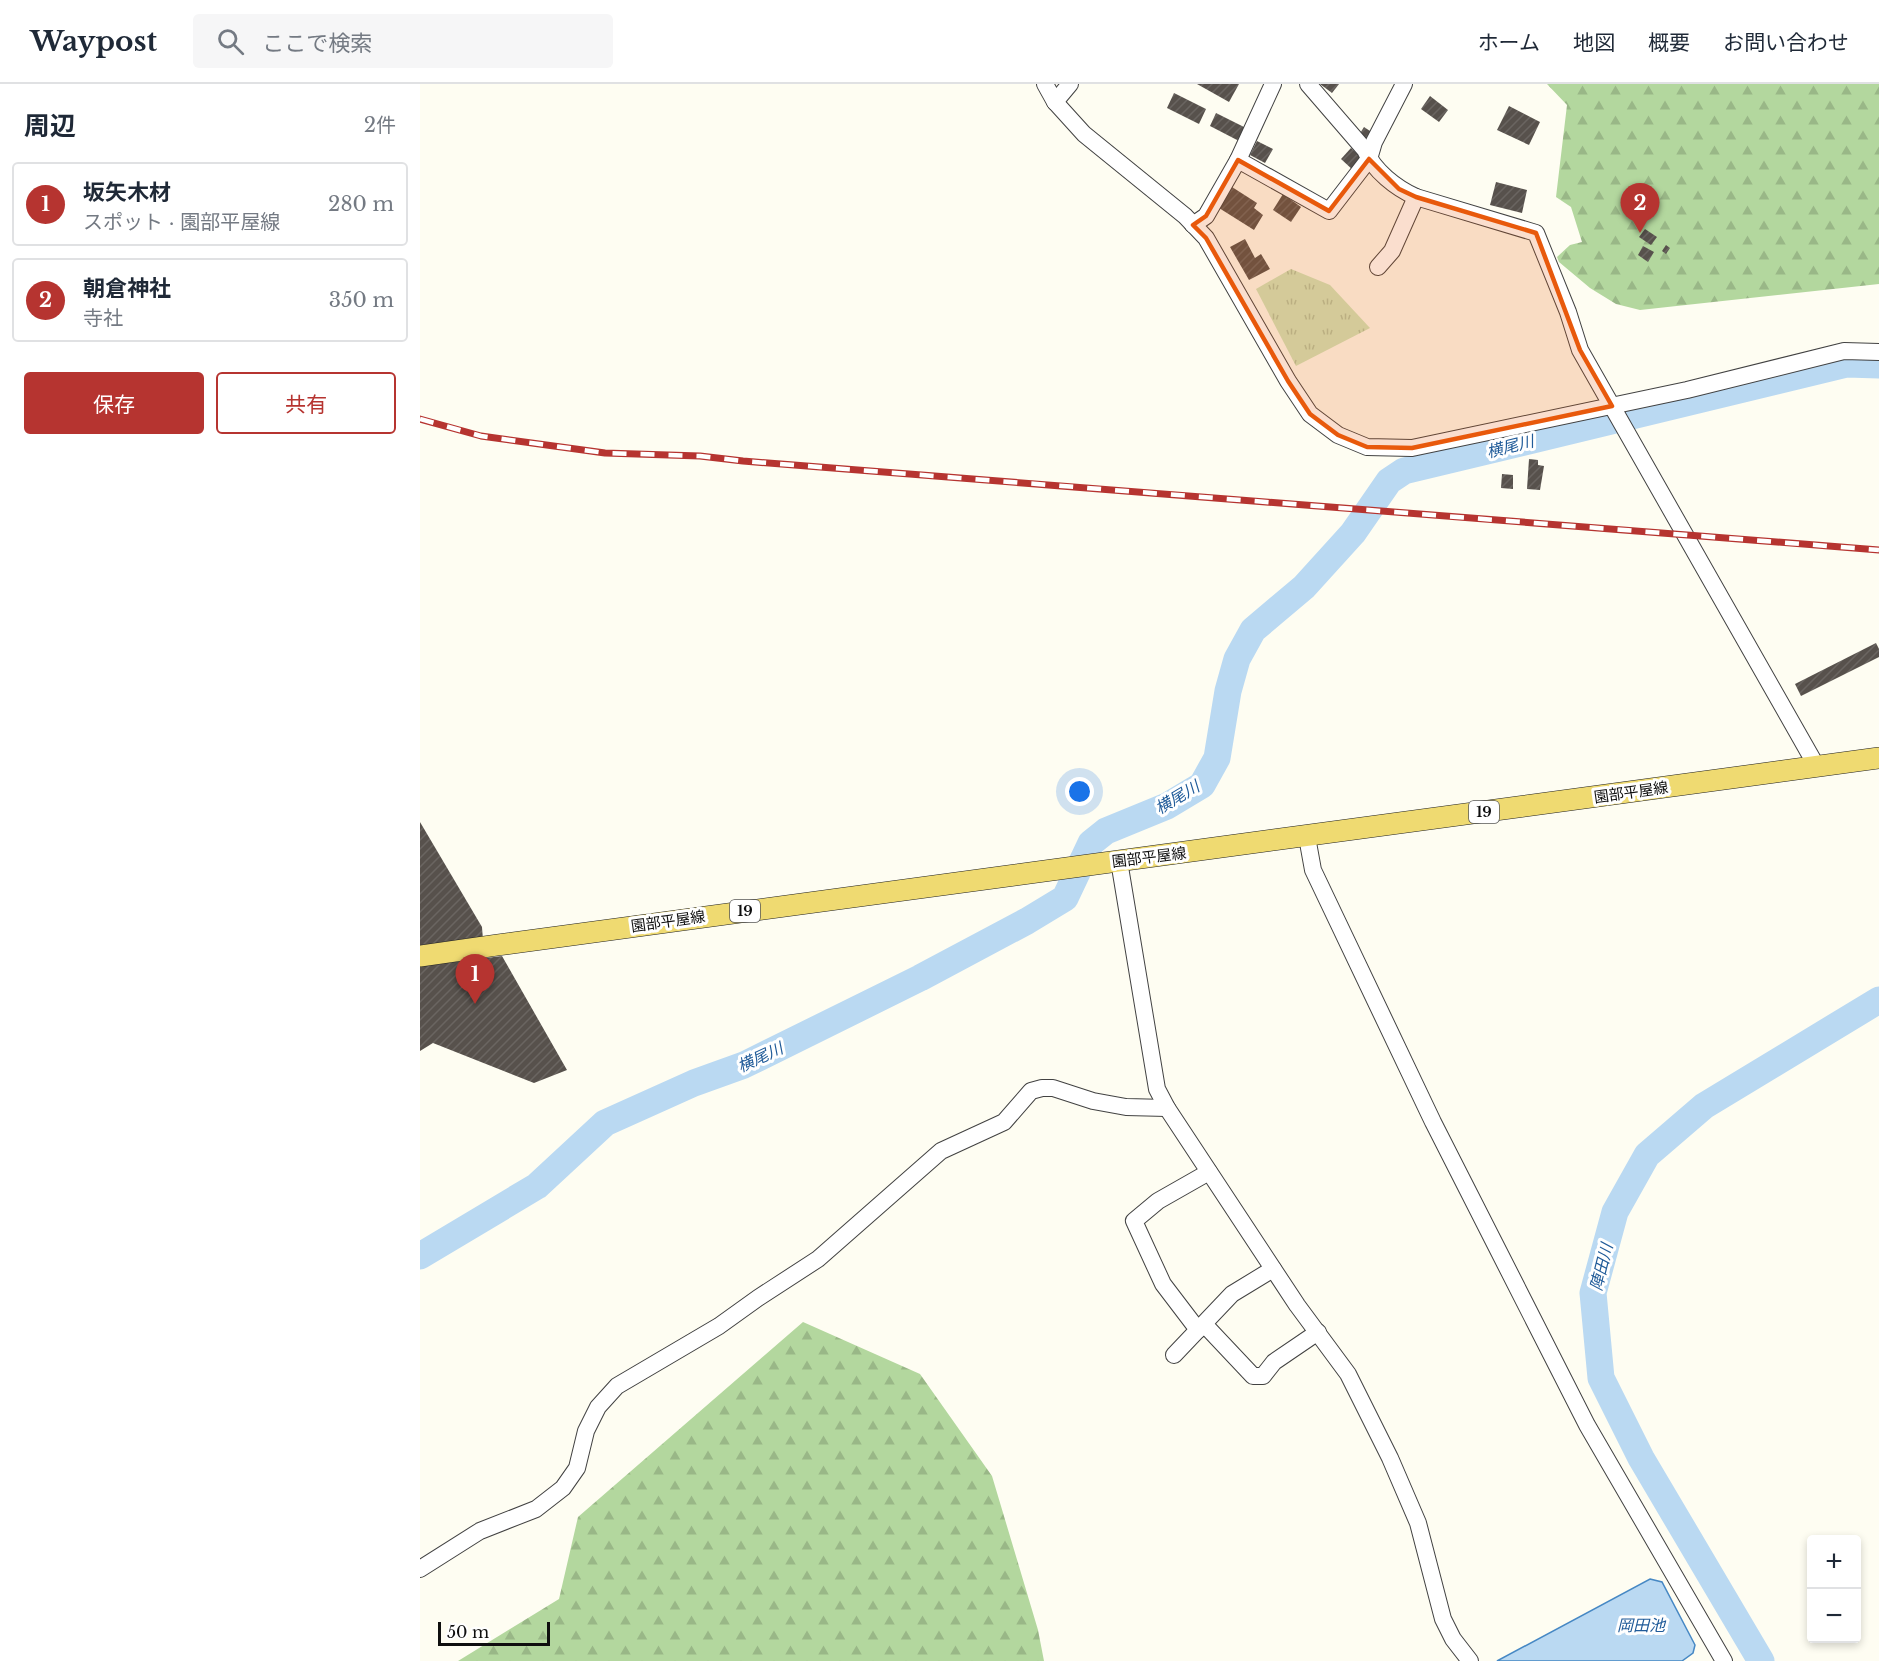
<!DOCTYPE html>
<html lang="ja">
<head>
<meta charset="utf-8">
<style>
  :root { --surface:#fff; --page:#f6f6f7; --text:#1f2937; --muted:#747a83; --line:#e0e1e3; --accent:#b63430 }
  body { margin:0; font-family:"Libre Baskerville","Noto Sans JP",serif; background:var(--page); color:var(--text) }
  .controls { position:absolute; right:18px; bottom:18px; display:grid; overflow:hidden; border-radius:6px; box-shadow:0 3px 9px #0003 }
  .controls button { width:54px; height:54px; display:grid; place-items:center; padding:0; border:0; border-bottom:2px solid var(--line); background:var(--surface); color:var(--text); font:30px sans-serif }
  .scale { position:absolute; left:18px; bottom:15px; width:112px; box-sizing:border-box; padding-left:6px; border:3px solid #0f0f0f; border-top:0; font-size:16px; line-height:21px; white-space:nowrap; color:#0f0f0f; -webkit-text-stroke:4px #fff; paint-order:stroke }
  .you { position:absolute; left:660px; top:708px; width:21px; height:21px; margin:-15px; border:4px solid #fff; border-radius:50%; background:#1a73e8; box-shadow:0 0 0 9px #1a73e833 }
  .badge { display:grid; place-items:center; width:39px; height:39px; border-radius:50%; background:var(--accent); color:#fff; font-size:20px; font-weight:700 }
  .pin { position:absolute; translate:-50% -50px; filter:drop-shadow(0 2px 3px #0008) }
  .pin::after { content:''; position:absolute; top:32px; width:21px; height:18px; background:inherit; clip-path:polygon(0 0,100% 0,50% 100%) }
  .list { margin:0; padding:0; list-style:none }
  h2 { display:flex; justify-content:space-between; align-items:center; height:78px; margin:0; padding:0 24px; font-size:26px }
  h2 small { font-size:20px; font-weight:400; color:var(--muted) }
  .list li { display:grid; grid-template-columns:39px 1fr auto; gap:18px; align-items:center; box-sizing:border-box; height:84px; margin:0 12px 12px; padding:0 12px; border:2px solid var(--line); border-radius:6px }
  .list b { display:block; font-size:22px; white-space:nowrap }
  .list p { margin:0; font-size:20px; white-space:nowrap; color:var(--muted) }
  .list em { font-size:20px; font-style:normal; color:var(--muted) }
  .actions { display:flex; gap:12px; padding:18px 24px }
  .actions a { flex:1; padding:14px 0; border:2px solid var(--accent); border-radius:6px; text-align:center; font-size:21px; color:var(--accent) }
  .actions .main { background:var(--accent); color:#fff }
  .icon { flex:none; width:33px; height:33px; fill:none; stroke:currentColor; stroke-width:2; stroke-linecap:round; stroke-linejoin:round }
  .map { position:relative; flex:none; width:1459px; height:1577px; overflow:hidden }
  header { display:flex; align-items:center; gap:36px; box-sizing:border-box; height:84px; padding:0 30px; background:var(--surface); border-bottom:2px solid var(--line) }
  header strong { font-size:28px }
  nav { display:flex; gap:33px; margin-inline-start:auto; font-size:21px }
  .search { width:420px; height:54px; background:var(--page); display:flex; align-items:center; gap:15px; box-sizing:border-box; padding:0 21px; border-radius:6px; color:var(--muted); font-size:22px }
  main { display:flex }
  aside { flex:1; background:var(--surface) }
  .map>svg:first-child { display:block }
  .forest { fill:url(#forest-firs) }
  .park { fill:url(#park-tufts) }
  .water { fill:#bad9f2; stroke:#4688c4; stroke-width:1.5 }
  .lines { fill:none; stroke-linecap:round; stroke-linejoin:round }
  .river { stroke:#bad9f2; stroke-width:27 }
  .building { fill:url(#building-hatch) }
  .minor-casing { stroke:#424242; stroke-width:18 }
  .major-casing { stroke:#202020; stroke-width:22 }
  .minor { stroke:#fff; stroke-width:16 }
  .major { stroke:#efda71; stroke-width:21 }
  .rail-casing { stroke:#b63430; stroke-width:7 }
  .rail { stroke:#fff; stroke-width:4.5; stroke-dasharray:14; stroke-linecap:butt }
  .marked { fill:#e8590c; fill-opacity:0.2; stroke:#e8590c; stroke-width:4.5; stroke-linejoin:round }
  .labels { text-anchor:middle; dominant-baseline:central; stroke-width:6; stroke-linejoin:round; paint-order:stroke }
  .shield { fill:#fff; stroke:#575757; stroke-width:1.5 }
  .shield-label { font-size:14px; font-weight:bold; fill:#0f0f0f }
  .street-label { font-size:15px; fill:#0f0f0f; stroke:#fff }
  .water-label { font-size:16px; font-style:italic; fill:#205b99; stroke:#fff }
</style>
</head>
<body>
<header>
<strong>Waypost</strong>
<div class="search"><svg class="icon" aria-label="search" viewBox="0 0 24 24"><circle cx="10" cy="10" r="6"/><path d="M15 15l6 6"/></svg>ここで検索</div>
<nav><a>ホーム</a><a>地図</a><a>概要</a><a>お問い合わせ</a></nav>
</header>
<main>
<aside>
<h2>周辺<small>2件</small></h2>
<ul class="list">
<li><span class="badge">1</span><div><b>坂矢木材</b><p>スポット · 園部平屋線</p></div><em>280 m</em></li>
<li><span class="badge">2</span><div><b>朝倉神社</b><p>寺社</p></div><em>350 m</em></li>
</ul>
<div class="actions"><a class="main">保存</a><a>共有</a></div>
</aside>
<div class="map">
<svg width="1459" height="1577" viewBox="0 0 1459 1577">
  <defs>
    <pattern id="forest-firs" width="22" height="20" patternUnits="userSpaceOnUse" patternTransform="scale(1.5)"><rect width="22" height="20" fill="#b3d79e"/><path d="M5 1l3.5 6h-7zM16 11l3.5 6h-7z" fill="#99b787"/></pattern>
    <pattern id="park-tufts" width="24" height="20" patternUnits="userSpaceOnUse" patternTransform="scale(1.5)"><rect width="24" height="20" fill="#d0e7bd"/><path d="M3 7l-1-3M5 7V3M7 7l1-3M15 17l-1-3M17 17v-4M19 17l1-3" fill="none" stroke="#b1c5a1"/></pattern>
    <pattern id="building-hatch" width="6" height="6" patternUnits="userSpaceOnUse" patternTransform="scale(1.5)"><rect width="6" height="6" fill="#57514c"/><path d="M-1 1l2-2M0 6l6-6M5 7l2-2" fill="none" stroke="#6a6561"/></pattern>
  </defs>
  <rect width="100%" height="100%" fill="#fefdf2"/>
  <g class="forest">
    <path d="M1127 0H1459V200L1220 226 1196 220 1170 204 1139 178 1137 173 1150 161 1162 158 1151 123 1136 113 1147 21Z"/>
    <path d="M383 1238 500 1290 572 1392 618 1546 624 1577H38L139 1515 158 1433Z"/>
  </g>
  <path class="park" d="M871 185 910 201 950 244 876 282 836 205Z"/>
  <path class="water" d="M1230 1495 1242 1498 1275 1561 1273 1569 1262 1577H1077Z"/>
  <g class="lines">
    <g class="river">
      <path d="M0 1172 117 1102 185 1039 274 999 324 981 500 894 607 837 645 814 671 759 686 747 747 722 782 701 797 674 808 607 817 575 833 546 884 503 933 449 969 397 984 387 1427 280 1459 281"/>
      <path d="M1341 1577 1221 1374 1181 1294 1173 1209 1195 1128 1227 1071 1284 1022 1459 916"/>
    </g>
  </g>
  <g class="building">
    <path d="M777 0H819L809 18Z"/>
    <path d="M900 0H919L912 9Z"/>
    <path d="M754 9 786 25 779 40 747 24Z"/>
    <path d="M1010 12 1028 26 1019 38 1001 25Z"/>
    <path d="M1089 22 1120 38 1109 61 1077 46Z"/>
    <path d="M796 29 826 44 819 57 790 42Z"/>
    <path d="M944 43 953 49 948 56 939 51Z"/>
    <path d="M837 57 853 65 845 79 830 71Z"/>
    <path d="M931 64 944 76 934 87 921 75Z"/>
    <path d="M1076 98 1107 106 1102 129 1070 121Z"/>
    <path d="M812 103 837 119 834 124 843 131 834 146 799 124Z"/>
    <path d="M863 110 881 123 871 138 853 126Z"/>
    <path d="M1225 145 1237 153 1231 161 1219 153Z"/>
    <path d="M825 155 835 174 841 170 850 185 829 196 810 163Z"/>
    <path d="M1246 161 1250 164 1246 170 1242 167Z"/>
    <path d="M1223 162 1234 168 1228 178 1218 171Z"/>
    <path d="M1109 375 1118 376V381L1124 382 1120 406 1107 405Z"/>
    <path d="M1082 390 1093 391V405L1081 404Z"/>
    <path d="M1456 559 1459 565V573L1381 612 1375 600Z"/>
    <path d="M0 738 62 843 63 856 0 862Z"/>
    <path d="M82 872 147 986 114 999 13 959 0 967V882Z"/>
  </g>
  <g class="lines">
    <g class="minor-casing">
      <g id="minor">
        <path d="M625 0 635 18 664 50 765 132 786 154 868 297 890 330 918 351 947 363 992 364 1267 306 1424 267 1459 268"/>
        <path d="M888 0 945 66C954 87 976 104 996 113L1116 149 1148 228 1160 266 1397 683"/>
        <path d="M635 18 650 0"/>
        <path d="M818 76 909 127 949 75 954 58 984 0"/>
        <path d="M773 141 786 132 818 76 853 0"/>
        <path d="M958 183 972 167 996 113"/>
        <path d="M887 753 893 786 1013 1038 1167 1341 1304 1577"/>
        <path d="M699 777 737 1005 747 1024 877 1221 928 1290 970 1374 998 1439 1023 1535 1033 1555 1050 1577"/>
        <path d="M784 1240 833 1292H843L854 1278 898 1248"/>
        <path d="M778 1246 743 1200 714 1137 738 1117 789 1088"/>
        <path d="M754 1271 812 1210 853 1185"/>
        <path d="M0 1485 60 1447 116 1425 143 1404 157 1384 166 1347 178 1323 197 1302 299 1242 338 1214 398 1175 521 1067 584 1038 611 1007 622 1004H633L673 1017 706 1023 747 1024"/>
      </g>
    </g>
    <g class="major-casing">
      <path id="major" d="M0 872C486 803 973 741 1459 674"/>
    </g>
    <use href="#minor" class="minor"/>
    <use href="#major" class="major"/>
    <g class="rail-casing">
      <path id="rail" d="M0 335 61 352 185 369 280 372 323 377 1459 466"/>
    </g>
    <use href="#rail" class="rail"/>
  </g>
  <path class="marked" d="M949 75 979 105 996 113 1116 149 1160 266 1192 322 992 364 947 363 918 351 890 330 868 297 786 154 773 141 786 132 818 76 909 127Z"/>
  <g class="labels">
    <g class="shield">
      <rect x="1049" y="717" width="30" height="22" rx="4.5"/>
      <rect x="310" y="816" width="30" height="22" rx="4.5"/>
    </g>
    <g class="shield-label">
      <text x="1064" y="728">19</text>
      <text x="325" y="827">19</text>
    </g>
    <g class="street-label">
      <text transform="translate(1211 708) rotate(-8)">園部平屋線</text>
      <text transform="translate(729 773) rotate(-7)">園部平屋線</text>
      <text transform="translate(248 837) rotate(-8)">園部平屋線</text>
    </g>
    <g class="water-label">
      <text transform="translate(1090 362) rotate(-14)">横尾川</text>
      <text transform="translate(757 713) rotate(-31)">横尾川</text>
      <text transform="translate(340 973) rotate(-25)">横尾川</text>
      <text transform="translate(1181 1183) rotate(-76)">陣田川</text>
      <text x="1221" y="1541">岡田池</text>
    </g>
  </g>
</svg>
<div class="controls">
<button>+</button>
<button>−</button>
</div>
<div class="scale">50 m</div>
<div class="you"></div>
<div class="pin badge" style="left:55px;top:920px">1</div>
<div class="pin badge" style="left:1220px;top:149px">2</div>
</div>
</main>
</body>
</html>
